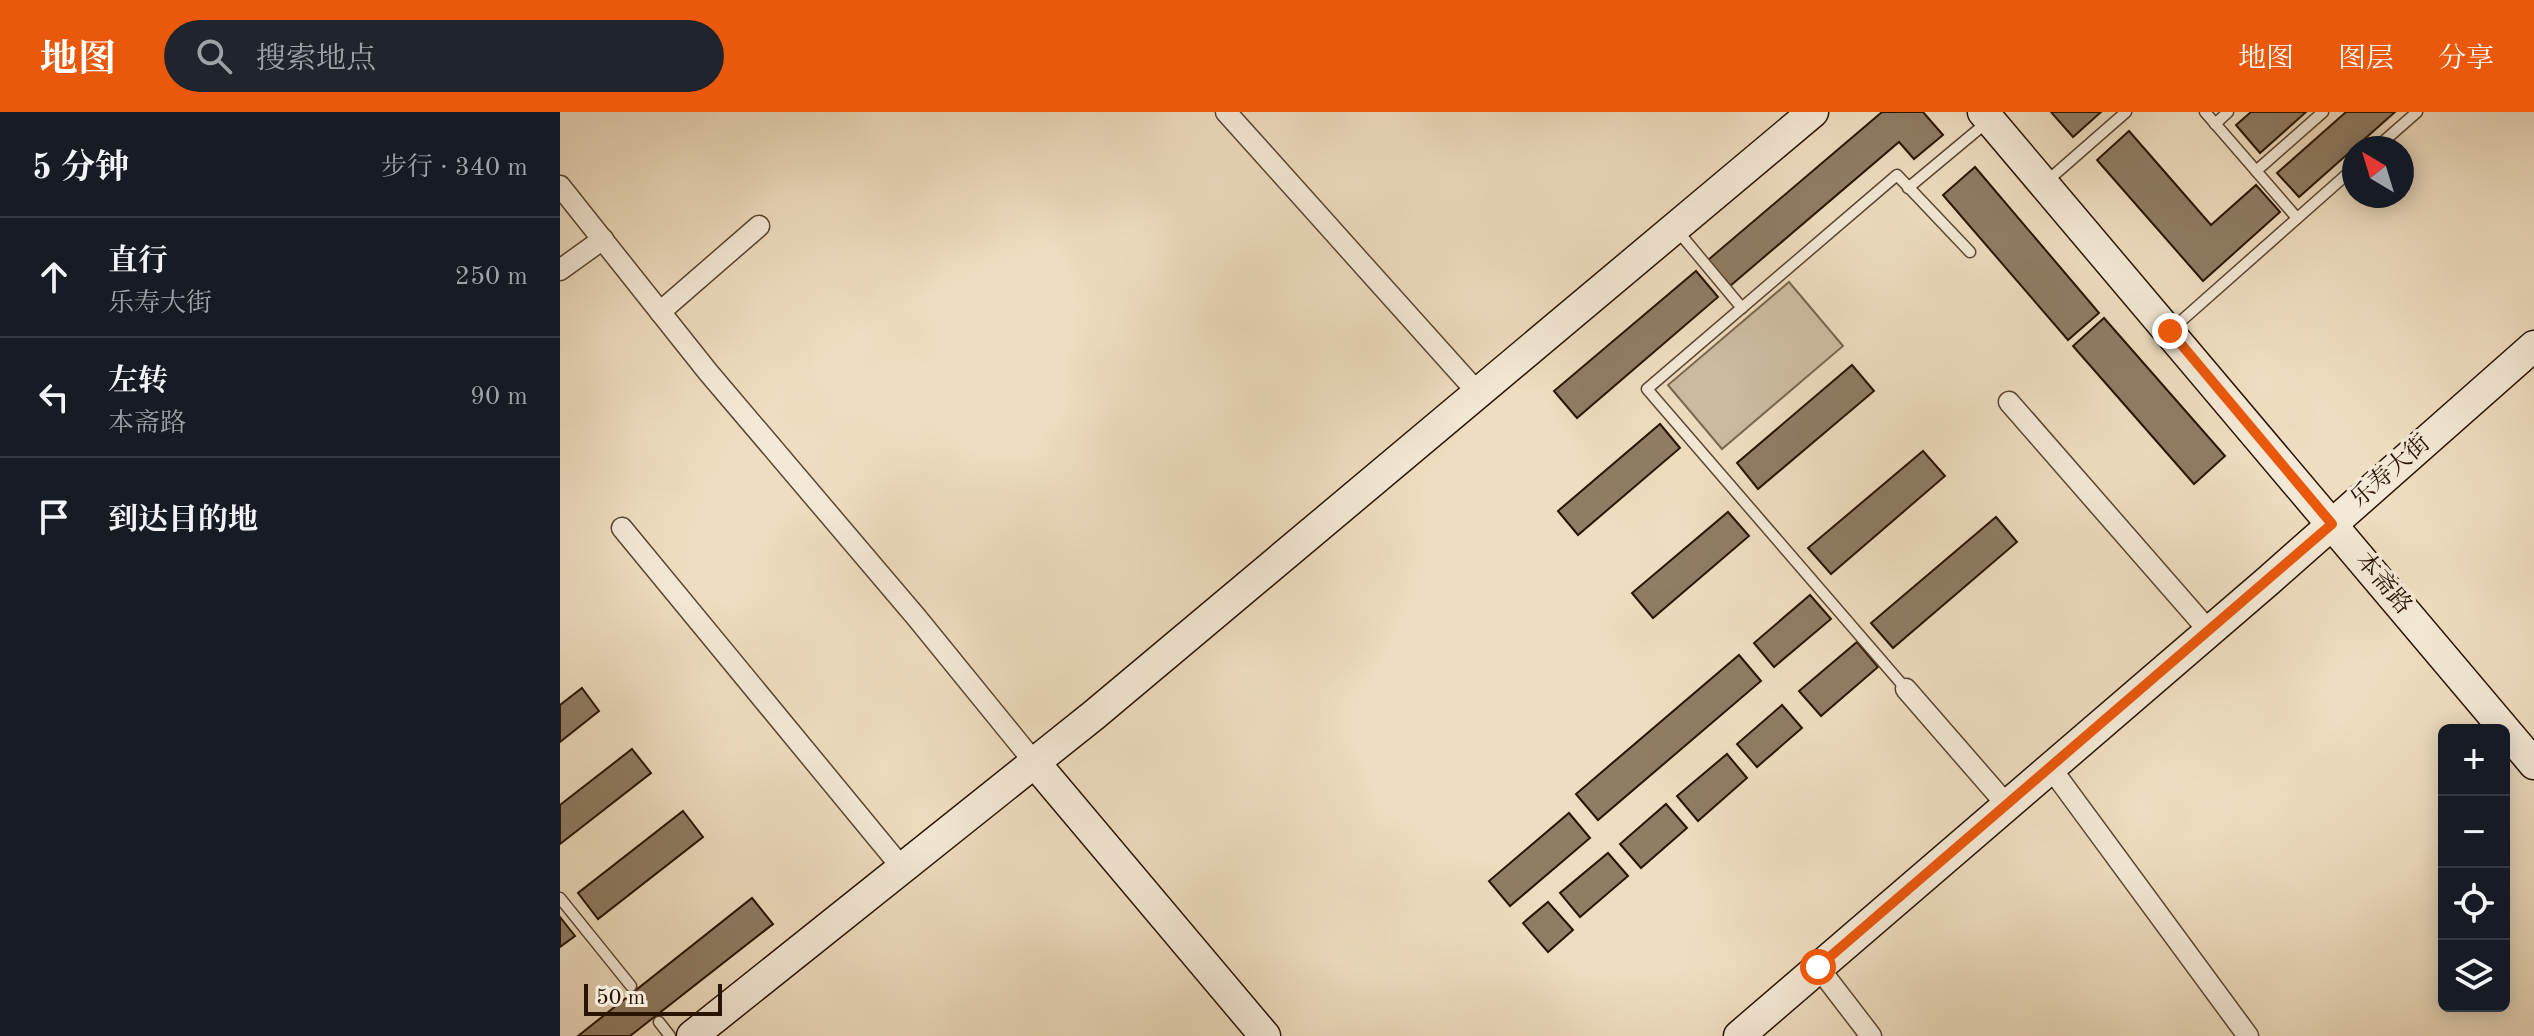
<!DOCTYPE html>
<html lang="zh">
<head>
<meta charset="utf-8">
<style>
  :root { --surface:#171b24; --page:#20242c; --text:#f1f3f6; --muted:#9ea1a6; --line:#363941; --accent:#ea580c }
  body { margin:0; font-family:"Old Standard TT","Noto Serif SC",serif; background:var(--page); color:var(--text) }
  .controls { position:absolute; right:24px; bottom:24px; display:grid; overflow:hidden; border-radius:12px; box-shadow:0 4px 20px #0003 }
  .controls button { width:72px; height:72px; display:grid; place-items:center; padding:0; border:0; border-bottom:2px solid var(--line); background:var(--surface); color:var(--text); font:40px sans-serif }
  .compass { position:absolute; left:1782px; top:24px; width:72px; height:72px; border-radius:50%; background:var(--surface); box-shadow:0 4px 20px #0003; rotate:322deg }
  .scale { position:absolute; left:24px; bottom:20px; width:138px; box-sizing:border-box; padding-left:8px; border:4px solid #281401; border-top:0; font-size:22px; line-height:28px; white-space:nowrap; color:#281401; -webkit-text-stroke:6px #f4e9d6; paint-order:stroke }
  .stop { position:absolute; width:24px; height:24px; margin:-18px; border:6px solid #ea580c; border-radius:50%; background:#fff }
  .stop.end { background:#ea580c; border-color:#fff; box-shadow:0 2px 8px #0008 }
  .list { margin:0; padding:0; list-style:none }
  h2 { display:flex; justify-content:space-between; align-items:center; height:104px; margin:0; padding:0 32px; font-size:34px }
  h2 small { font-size:26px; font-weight:400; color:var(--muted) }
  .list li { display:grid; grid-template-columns:52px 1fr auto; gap:24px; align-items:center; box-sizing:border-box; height:120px; padding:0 32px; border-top:2px solid var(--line) }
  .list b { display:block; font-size:30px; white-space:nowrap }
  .list p { margin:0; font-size:26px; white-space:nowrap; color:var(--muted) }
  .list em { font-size:26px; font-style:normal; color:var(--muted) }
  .icon { flex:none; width:44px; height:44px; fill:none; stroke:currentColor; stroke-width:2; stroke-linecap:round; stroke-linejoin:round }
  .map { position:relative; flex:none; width:1974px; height:924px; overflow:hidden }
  header { display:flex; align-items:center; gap:48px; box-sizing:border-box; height:112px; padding:0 40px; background:var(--accent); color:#fff }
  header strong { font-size:38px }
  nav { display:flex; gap:44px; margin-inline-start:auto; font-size:28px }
  .search { width:560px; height:72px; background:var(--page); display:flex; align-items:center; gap:20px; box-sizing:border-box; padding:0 28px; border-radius:44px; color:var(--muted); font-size:30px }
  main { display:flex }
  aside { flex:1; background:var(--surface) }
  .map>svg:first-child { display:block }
  .green { fill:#ccbba0; stroke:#7a6850; stroke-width:2 }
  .building { fill:#8f7d64; stroke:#281401; stroke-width:2 }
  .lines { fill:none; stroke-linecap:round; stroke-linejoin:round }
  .lane-casing { stroke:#5a4631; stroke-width:13 }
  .street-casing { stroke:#5a4631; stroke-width:23 }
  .secondary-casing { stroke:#281401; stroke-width:33 }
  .lane { stroke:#f4e9d6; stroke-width:10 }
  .street { stroke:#f4e9d6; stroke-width:20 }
  .secondary { stroke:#f4e9d6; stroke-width:30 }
  .route { stroke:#ea580c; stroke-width:10 }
  .labels { text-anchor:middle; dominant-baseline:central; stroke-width:7; stroke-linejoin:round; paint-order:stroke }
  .street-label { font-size:24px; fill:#281401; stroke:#f4e9d6 }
</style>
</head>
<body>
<header>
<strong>地图</strong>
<div class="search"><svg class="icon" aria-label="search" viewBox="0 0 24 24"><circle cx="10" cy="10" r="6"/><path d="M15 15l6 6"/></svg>搜索地点</div>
<nav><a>地图</a><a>图层</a><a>分享</a></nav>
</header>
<main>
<aside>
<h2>5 分钟<small>步行 · 340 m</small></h2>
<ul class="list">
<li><svg class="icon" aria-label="ahead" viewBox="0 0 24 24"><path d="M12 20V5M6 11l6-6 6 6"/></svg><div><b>直行</b><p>乐寿大街</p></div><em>250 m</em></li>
<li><svg class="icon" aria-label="left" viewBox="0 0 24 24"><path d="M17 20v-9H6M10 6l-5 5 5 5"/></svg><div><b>左转</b><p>本斋路</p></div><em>90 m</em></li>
<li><svg class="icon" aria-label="arrive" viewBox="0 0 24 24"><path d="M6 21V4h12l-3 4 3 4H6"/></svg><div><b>到达目的地</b></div></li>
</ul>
</aside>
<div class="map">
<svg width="1974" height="924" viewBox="0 0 1974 924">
  <rect width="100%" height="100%" fill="#eeddc0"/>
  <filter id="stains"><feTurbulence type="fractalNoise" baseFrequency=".0025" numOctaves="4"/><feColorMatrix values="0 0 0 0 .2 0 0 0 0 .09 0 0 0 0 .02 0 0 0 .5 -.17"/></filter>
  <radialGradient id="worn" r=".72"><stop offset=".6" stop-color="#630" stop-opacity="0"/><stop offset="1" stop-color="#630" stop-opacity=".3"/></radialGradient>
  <path class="green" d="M1229 170 1283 234 1162 337 1108 273Z"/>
  <g class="building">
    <path d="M1322 0H1363L1383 23 1354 47 1339 30 1170 174 1148 148Z"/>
    <path d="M1491 0H1541L1513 25Z"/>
    <path d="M1691 0H1746L1700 41 1676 13Z"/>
    <path d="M1786 0H1835L1739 85 1717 61Z"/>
    <path d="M1569 19 1651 113 1696 73 1720 100 1643 169 1537 48Z"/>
    <path d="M1415 55 1539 201 1508 228 1383 83Z"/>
    <path d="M1136 159 1158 185 1017 306 994 279Z"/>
    <path d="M1544 206 1665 344 1634 372 1513 234Z"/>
    <path d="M1292 253 1314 279 1198 377 1177 351Z"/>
    <path d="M1100 312 1120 336 1018 423 998 399Z"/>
    <path d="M1363 339 1385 364 1271 462 1248 436Z"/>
    <path d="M1168 400 1189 424 1093 506 1072 481Z"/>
    <path d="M1436 405 1457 430 1333 536 1311 511Z"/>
    <path d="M1250 483 1271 507 1214 555 1194 531Z"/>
    <path d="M1297 530 1318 555 1261 604 1239 579Z"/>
    <path d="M1179 543 1201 569 1038 708 1016 682Z"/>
    <path d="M22 576 39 599 0 630V593Z"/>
    <path d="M1222 593 1242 616 1197 655 1177 632Z"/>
    <path d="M72 637 91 661 0 732V693Z"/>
    <path d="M1167 642 1187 666 1138 709 1117 684Z"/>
    <path d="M1106 692 1127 716 1081 756 1060 732Z"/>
    <path d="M123 699 143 725 38 807 18 781Z"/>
    <path d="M1009 701 1030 726 950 794 929 769Z"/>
    <path d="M1048 741 1068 764 1020 805 1000 781Z"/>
    <path d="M192 786 213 812 70 924H18Z"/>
    <path d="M988 790 1013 818 988 840 963 811Z"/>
    <path d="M0 805 15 824 0 835Z"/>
  </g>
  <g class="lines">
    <g class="lane-casing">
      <g id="lane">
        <path d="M1645 0 1737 106"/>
        <path d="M1655 12 1668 0"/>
        <path d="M1816 36 1857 0"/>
        <path d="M1696 59 1763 0"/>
        <path d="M1486 70 1566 0"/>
        <path d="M1348 76 1426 11"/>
        <path d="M1116 117 1182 196"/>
        <path d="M1612 217 1794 56"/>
        <path d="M1346 577 1087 277 1337 63 1410 140"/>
        <path d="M0 786 71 874"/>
        <path d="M99 910 110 924"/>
      </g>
    </g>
    <g class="street-casing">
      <g id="street">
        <path d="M666 0 918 281"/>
        <path d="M0 74 148 260 357 506 475 651"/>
        <path d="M0 158 43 127"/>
        <path d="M100 200 199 114"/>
        <path d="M1449 290 1649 519"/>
        <path d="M62 416 343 757"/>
        <path d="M1346 577 1446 692"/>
        <path d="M1490 655 1688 924"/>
        <path d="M1258 855 1311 924"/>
      </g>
    </g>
    <g class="secondary-casing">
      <g id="secondary">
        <path d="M1423 0 1974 652"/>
        <path d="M475 651 705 924"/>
        <path d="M132 924 534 603 1253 0"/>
        <path d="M1179 924 1708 469 1974 234"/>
      </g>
    </g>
    <use href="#lane" class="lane"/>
    <use href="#street" class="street"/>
    <use href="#secondary" class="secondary"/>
  </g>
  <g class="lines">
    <path class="route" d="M1258 855 1772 412 1610 219"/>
  </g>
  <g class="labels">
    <g class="street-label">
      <text transform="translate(1831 360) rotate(-41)">乐寿大街</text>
      <text transform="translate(1823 472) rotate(50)">本斋路</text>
    </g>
  </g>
  <rect width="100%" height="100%" filter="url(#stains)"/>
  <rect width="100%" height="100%" fill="url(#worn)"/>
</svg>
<div class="controls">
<button>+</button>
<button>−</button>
<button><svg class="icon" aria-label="locate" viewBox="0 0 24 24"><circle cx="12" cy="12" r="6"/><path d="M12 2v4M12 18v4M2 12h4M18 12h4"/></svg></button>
<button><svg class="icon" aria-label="layers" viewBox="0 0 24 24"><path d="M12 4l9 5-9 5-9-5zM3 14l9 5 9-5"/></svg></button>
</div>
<svg class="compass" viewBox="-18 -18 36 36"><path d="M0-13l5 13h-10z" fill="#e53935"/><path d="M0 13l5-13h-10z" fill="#9ea1a6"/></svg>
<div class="scale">50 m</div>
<div class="stop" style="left:1258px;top:855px"></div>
<div class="stop end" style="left:1610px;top:219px"></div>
</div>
</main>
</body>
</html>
